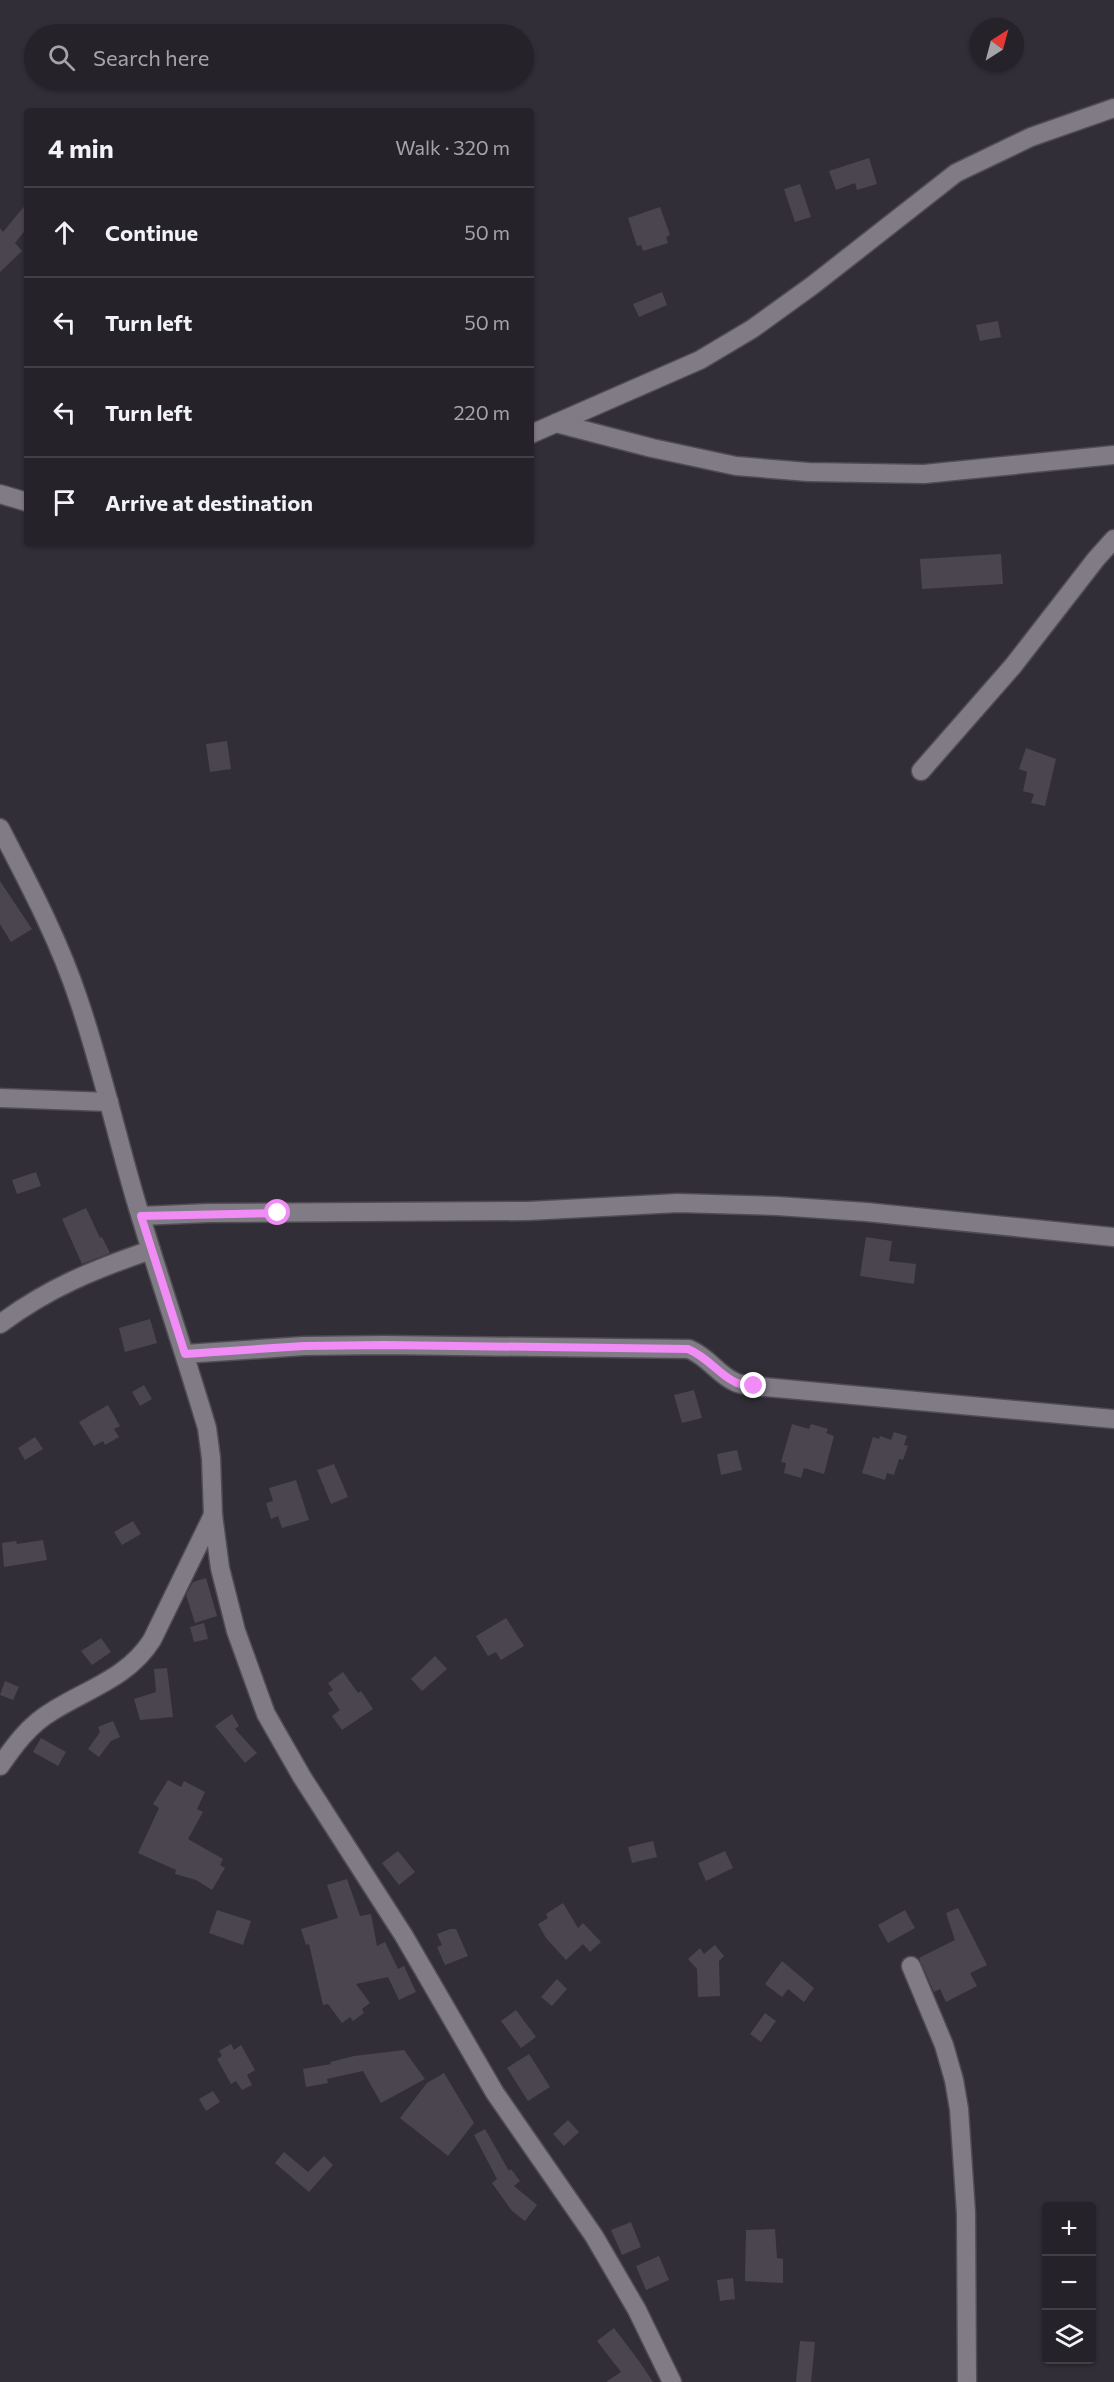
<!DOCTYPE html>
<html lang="en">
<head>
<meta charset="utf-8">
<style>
  :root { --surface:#262229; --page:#322f35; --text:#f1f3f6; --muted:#a4a4a8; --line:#423f46 }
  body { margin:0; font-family:Commissioner,sans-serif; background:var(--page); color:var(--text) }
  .controls { position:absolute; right:18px; bottom:18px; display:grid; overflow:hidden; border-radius:6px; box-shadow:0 2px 4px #0004 }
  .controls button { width:54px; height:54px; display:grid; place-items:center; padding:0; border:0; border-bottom:2px solid var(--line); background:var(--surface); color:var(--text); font:30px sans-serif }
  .compass { position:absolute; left:970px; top:18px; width:54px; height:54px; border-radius:50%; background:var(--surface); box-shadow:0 2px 4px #0004; rotate:36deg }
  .stop { position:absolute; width:18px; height:18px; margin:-14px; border:4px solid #f18bf5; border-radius:50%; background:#fff }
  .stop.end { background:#f18bf5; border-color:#fff; box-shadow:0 2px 6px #0008 }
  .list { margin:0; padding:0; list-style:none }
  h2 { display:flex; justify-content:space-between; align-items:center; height:78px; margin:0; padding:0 24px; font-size:26px }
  h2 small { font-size:20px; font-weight:400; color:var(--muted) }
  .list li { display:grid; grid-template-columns:39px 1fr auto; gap:18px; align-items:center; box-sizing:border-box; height:90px; padding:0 24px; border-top:2px solid var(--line) }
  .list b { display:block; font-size:22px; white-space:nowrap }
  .list em { font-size:20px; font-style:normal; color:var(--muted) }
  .icon { flex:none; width:33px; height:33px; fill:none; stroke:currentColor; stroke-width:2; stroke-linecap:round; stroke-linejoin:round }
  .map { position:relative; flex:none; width:1114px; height:2382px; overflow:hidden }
  .search { position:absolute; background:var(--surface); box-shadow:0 2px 4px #0004; left:24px; top:24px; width:510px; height:66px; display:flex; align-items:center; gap:15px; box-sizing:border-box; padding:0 21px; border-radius:33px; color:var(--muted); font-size:22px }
  .panel { position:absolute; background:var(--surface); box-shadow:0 2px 4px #0004; left:24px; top:108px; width:510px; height:438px; border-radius:6px }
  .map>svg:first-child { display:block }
  .building { fill:#4a454e }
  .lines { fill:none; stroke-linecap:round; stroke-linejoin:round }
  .street-casing { stroke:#504c54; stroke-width:21 }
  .street { stroke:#807b85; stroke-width:18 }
  .route { stroke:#f18bf5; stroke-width:8 }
</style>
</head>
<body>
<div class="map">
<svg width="1114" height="2382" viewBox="0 0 1114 2382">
  <rect width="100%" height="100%" fill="#322e37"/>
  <g class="building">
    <path d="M869 158 877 184 857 190 855 183 836 190 829 171Z"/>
    <path d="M800 184 811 217 795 222 784 189Z"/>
    <path d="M27 203V228L15 243 22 251 0 272V228L3 232Z"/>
    <path d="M660 207 670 235 666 237 668 243 643 251 641 245 637 246 628 218Z"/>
    <path d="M662 292 667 305 639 317 633 304Z"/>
    <path d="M998 321 1001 337 980 341 976 325Z"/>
    <path d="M1001 554 1003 584 922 589 920 559Z"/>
    <path d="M227 741 231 769 210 772 206 744Z"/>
    <path d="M1026 748 1056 759 1045 806 1031 803 1034 794 1023 791 1027 772 1019 769Z"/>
    <path d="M0 881 32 929 11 942 0 924Z"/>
    <path d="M36 1172 41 1186 17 1194 12 1180Z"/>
    <path d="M86 1208 100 1238 102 1237 110 1253 82 1264 62 1219Z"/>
    <path d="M866 1237 892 1241 889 1261 916 1264 914 1284 860 1276Z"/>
    <path d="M150 1319 157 1343 125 1352 119 1328Z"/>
    <path d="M144 1385 152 1399 140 1406 132 1392Z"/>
    <path d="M694 1390 702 1418 682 1423 674 1395Z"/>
    <path d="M108 1405 120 1426 114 1429 119 1437 105 1445 103 1441 94 1446 79 1422Z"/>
    <path d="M792 1424 809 1429 811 1424 828 1429 826 1433 834 1436 824 1474 804 1468 801 1478 784 1473 786 1463 781 1462Z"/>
    <path d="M894 1432 907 1436 904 1445 908 1446 903 1460 899 1459 894 1475 887 1473 885 1480 862 1473 873 1437 879 1439 880 1436 891 1440Z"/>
    <path d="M35 1437 43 1449 25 1460 18 1448Z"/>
    <path d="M737 1450 742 1470 721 1475 717 1454Z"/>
    <path d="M334 1464 348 1497 331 1504 317 1470Z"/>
    <path d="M296 1480 309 1520 282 1528 278 1516 271 1519 266 1503 273 1501 269 1488Z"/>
    <path d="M133 1521 141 1534 122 1545 114 1532Z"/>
    <path d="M43 1540 47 1560 4 1567 2 1543 16 1541 17 1544Z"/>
    <path d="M206 1578 217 1616 195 1623 186 1595 193 1582Z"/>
    <path d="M506 1618 524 1646 501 1660 496 1652 488 1656 476 1636Z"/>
    <path d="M204 1623 208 1639 194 1642 190 1627Z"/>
    <path d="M101 1638 111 1652 92 1665 81 1651Z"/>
    <path d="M435 1656 447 1669 422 1691 411 1679Z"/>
    <path d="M167 1668 173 1717 140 1720 134 1699 156 1692 154 1669Z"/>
    <path d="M343 1672 358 1693 361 1691 373 1709 342 1730 332 1716 340 1710 328 1693 333 1690 328 1683Z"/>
    <path d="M5 1681 19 1687 13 1700 0 1695Z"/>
    <path d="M232 1714 239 1726 235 1729 257 1753 245 1763 215 1726Z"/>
    <path d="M113 1721 120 1737 111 1741 99 1757 88 1749 100 1732 98 1727Z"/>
    <path d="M41 1738 66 1752 58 1766 33 1752Z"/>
    <path d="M168 1780 181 1787 184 1781 205 1792 197 1809 203 1812 188 1839 223 1859 220 1865 225 1868 212 1890 196 1880 175 1874 176 1870 138 1853 159 1808 153 1804Z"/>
    <path d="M653 1841 657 1857 632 1863 628 1847Z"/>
    <path d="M398 1851 415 1872 399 1885 382 1863Z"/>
    <path d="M725 1851 733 1868 706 1881 698 1863Z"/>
    <path d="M347 1879 360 1916 371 1914 377 1946 385 1942 398 1969 404 1966 416 1992 399 2000 388 1977 356 1984 370 2003 362 2009 364 2013 353 2021 350 2017 342 2023 328 2004 323 2005 309 1944 306 1945 301 1929 338 1918 327 1885Z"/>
    <path d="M563 1903 578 1928 583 1923 601 1942 590 1952 583 1944 566 1960 546 1938 538 1924 548 1918 546 1914Z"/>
    <path d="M958 1908 987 1965 970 1973 977 1986 946 2002 940 1989 934 1992 919 1958 955 1940 946 1913Z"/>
    <path d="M217 1910 251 1921 243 1945 209 1933Z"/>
    <path d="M905 1910 915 1928 888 1943 878 1925Z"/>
    <path d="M450 1929H456L468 1956 445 1965 437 1947 442 1945 437 1934Z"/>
    <path d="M715 1945 724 1956 719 1961 720 1996 698 1997 697 1969 688 1959 700 1948 704 1954Z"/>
    <path d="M782 1961 814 1988 804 2002 788 1989 782 1997 765 1984Z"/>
    <path d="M557 1979 567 1989 552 2006 541 1997Z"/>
    <path d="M516 2010 536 2037 521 2048 501 2021Z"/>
    <path d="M765 2013 776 2021 761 2042 750 2034Z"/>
    <path d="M231 2044 234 2050 241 2045 255 2070 247 2075 252 2085 242 2090 236 2081 231 2084 217 2059 222 2056 219 2051Z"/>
    <path d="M404 2050 425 2079 381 2103 363 2071 327 2079 328 2083 306 2087 303 2069 331 2064 330 2062 354 2056Z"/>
    <path d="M529 2054 550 2087 528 2101 507 2068Z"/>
    <path d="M444 2073 474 2123 448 2156 400 2118 427 2083Z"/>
    <path d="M213 2091 220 2102 206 2111 199 2099Z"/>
    <path d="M568 2120 579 2132 564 2146 553 2134Z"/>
    <path d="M485 2129 509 2171 511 2169 520 2181 514 2186 537 2205 525 2221 512 2211 492 2183 497 2179 474 2135Z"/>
    <path d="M284 2152 308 2172 324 2156 333 2165 309 2192 275 2163Z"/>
    <path d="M631 2222 641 2247 622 2255 611 2230Z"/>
    <path d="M775 2229 777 2258 783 2259V2283L745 2281 746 2230Z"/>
    <path d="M659 2256 669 2280 646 2290 636 2266Z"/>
    <path d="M733 2278 735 2299 720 2301 717 2280Z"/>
    <path d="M614 2328 639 2361 653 2382H606L621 2372 597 2341Z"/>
    <path d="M800 2341 815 2342 811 2382H796Z"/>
  </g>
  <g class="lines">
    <g class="street-casing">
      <g id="street">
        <path d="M556 423 652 448 736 466 808 472 924 474 1114 455"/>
        <path d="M531 434 700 360 752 329 813 285 956 173 1031 137 1114 108"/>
        <path d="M0 494 27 502"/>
        <path d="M921 771 1013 666 1096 559 1114 539"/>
        <path d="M0 828C29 884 59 940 79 1001 101 1066 116 1133 135 1198 158 1275 184 1351 207 1428L211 1458 213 1515 220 1568 236 1631 266 1714 302 1777 404 1936 495 2093 594 2236 637 2310 672 2382"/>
        <path d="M0 1098 109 1102"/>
        <path d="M141 1216 208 1213 528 1211 678 1203 777 1206 866 1212 1114 1237"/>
        <path d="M0 1324C48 1288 95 1269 151 1250"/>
        <path d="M185 1354 304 1346 385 1345 689 1349C710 1358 717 1374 735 1382 740 1385 748 1385 754 1386L1114 1419"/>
        <path d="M0 1766C14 1746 29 1725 51 1712 87 1689 128 1678 152 1640L213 1515"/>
        <path d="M911 1966 944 2045 954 2080 959 2109 966 2213 967 2382"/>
      </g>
    </g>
    <use href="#street" class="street"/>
  </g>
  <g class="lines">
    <path class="route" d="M278 1213 141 1216 185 1354 304 1346 385 1345 688 1349C709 1358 718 1374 735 1382 740 1385 748 1385 754 1386"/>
  </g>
</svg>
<div class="controls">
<button>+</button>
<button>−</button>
<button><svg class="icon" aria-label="layers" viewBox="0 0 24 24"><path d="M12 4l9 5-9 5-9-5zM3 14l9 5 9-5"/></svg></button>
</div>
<svg class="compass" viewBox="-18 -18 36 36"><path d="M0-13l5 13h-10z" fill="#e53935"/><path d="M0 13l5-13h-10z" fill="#a4a4a8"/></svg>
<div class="stop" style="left:278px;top:1213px"></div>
<div class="stop end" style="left:754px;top:1386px"></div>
<div class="search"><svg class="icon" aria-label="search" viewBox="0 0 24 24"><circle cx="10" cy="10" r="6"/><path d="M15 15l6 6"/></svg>Search here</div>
<section class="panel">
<h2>4 min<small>Walk · 320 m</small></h2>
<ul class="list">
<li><svg class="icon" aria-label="ahead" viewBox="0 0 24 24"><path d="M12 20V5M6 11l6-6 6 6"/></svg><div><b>Continue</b></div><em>50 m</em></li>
<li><svg class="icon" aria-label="left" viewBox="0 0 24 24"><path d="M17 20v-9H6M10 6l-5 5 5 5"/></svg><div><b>Turn left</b></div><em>50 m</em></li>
<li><svg class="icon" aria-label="left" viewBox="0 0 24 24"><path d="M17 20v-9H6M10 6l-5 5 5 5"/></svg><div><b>Turn left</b></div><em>220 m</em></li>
<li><svg class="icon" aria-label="arrive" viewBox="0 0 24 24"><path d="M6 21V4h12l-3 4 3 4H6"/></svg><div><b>Arrive at destination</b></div></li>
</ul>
</section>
</div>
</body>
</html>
